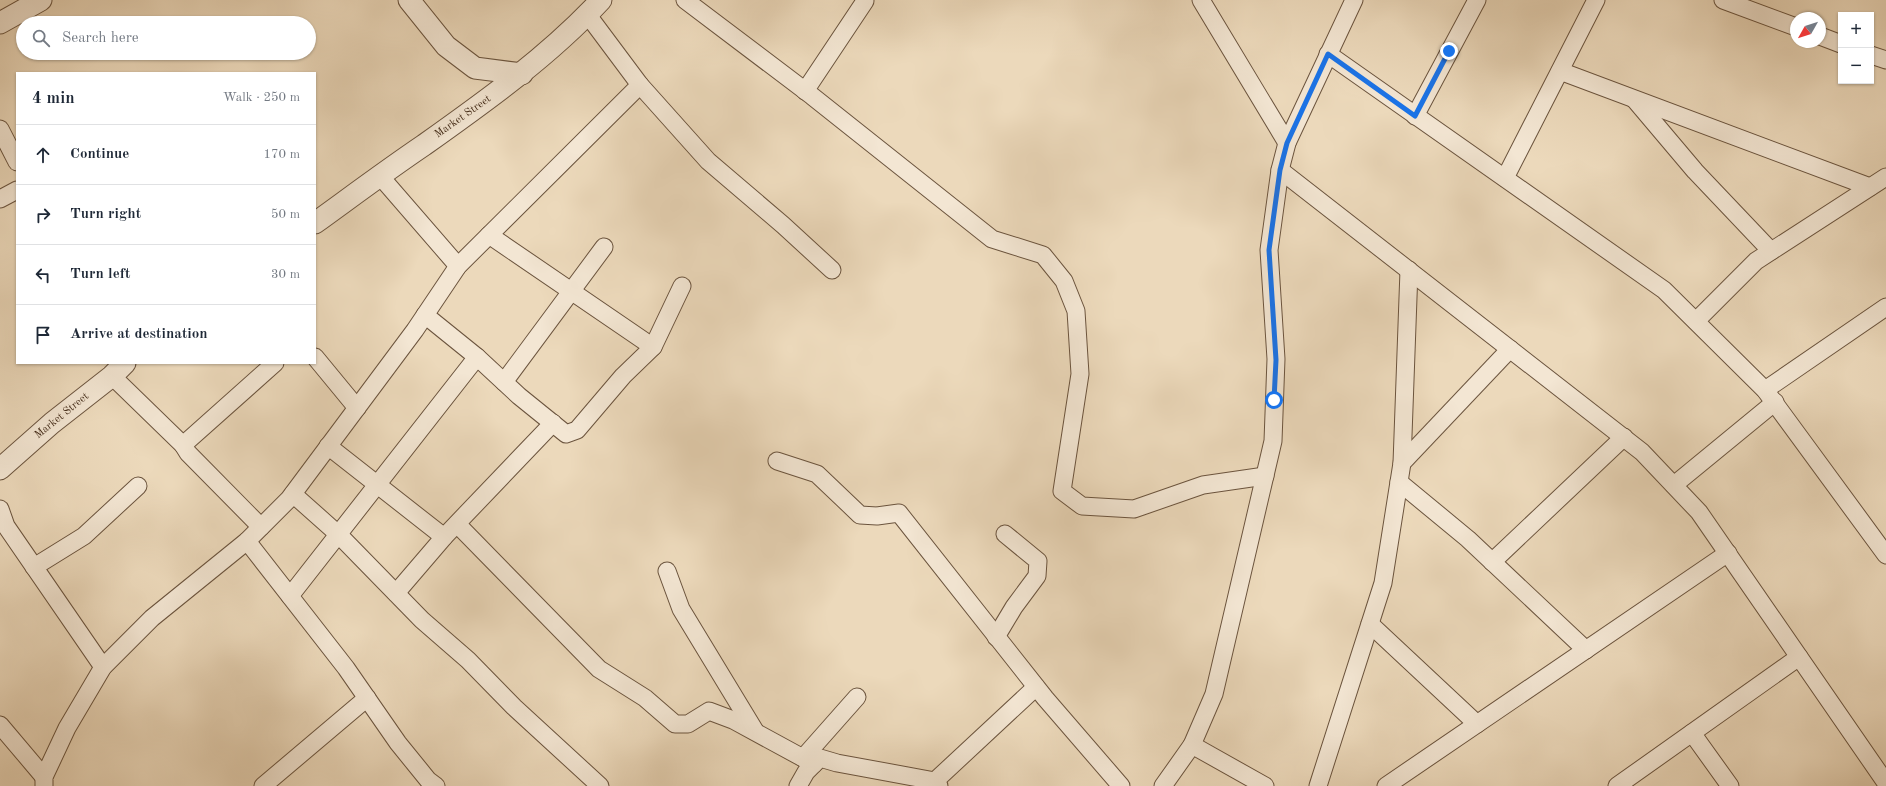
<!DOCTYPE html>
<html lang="en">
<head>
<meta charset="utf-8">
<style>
  :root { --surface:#fff; --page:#f6f6f7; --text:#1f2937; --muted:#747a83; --line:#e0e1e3 }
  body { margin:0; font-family:"Old Standard TT",serif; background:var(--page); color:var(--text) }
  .controls { position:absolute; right:12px; top:12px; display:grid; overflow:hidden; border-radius:0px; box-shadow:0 1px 3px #0004 }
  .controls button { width:36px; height:36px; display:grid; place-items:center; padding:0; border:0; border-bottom:1px solid var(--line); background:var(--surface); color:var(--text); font:20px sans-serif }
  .compass { position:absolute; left:1790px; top:12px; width:36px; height:36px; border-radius:50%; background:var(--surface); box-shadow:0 1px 3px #0004; rotate:231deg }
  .stop { position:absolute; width:12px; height:12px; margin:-9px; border:3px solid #1a73e8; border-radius:50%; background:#fff }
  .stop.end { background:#1a73e8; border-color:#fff; box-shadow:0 1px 4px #0008 }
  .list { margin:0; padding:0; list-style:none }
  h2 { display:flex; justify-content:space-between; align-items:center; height:52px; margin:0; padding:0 16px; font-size:17px }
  h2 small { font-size:13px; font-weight:400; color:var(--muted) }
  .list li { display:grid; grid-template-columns:26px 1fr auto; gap:12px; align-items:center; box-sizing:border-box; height:60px; padding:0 16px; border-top:1px solid var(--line) }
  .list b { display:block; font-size:15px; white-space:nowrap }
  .list em { font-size:13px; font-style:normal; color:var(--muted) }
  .icon { flex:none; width:22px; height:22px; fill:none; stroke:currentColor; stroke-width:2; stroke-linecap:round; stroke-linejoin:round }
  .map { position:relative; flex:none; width:1886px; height:786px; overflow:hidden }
  .search { position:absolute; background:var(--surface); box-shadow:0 1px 3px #0004; left:16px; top:16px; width:300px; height:44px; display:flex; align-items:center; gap:10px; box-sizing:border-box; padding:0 14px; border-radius:22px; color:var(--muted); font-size:15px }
  .panel { position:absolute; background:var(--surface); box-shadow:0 1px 3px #0004; left:16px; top:72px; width:300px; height:292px; border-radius:0px }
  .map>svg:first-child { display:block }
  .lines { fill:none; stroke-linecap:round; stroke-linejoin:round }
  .minor-casing { stroke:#6b543e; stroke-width:19 }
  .tertiary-casing { stroke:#6b543e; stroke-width:23 }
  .minor { stroke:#f3e6d3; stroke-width:17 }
  .tertiary { stroke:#f3e6d3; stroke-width:21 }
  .route { stroke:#1a73e8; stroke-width:5 }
  .labels { text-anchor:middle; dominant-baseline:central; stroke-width:3; stroke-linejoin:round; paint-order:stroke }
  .street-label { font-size:11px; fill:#402815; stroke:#f3e6d3 }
</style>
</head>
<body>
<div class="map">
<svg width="1886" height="786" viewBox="0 0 1886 786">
  <rect width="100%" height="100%" fill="#ecd9bb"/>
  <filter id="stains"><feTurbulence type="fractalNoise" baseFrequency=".005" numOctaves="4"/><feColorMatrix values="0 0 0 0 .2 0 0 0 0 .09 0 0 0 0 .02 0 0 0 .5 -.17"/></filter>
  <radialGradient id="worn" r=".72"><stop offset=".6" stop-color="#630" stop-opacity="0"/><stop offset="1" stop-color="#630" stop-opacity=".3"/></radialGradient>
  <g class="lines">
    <g class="minor-casing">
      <g id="minor">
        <path d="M685 0 812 96 992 239 1043 255 1064 281 1076 311 1080 374 1062 491 1082 506 1134 509 1203 485 1265 476"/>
        <path d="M1201 0 1287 143"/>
        <path d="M1723 0 1796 27"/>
        <path d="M1820 36 1841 44"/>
        <path d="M1328 54 1664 290 1765 390 1886 555"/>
        <path d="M1871 55 1886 60"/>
        <path d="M1560 71 1870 187"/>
        <path d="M640 85 708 161 783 225 832 270"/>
        <path d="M805 91 865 1"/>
        <path d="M1635 100 1695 171 1771 251"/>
        <path d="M1415 116 1477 0"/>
        <path d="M0 129 17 162"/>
        <path d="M1280 170 1642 452 1699 512 1886 783"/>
        <path d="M380 176 458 266"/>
        <path d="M1505 178 1596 0"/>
        <path d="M0 199 17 190"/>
        <path d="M489 235 653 347"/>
        <path d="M425 315 477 357 519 396 566 434 577 430 623 376 653 347 682 286"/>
        <path d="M1696 321 1756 261 1886 177"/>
        <path d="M315 357 357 408"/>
        <path d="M112 376 183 445 188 453 261 527"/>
        <path d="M504 382 604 247"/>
        <path d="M1765 390 1886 307"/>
        <path d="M183 445 275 363"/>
        <path d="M328 446 444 537"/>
        <path d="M777 461 817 474 860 515 877 516 899 513 1045 698 1121 786"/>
        <path d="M1402 463 1510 349"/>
        <path d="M1399 482 1468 539 1586 650"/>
        <path d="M1674 485 1775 402"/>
        <path d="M293 494 339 535 422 620 468 660 514 707 600 786"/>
        <path d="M0 509 6 526 103 667"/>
        <path d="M457 524 599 669 645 698 675 724H688L709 711 733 720 814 764"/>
        <path d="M247 541 346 668 398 743 428 780 436 786"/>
        <path d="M1492 562 1624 437"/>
        <path d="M34 567 84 536 138 486"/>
        <path d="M667 571 681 609 755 731"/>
        <path d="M396 593 444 537 553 423"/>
        <path d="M290 596 477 357"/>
        <path d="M1370 624 1477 724"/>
        <path d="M996 637 1014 607 1037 576 1038 561 1005 534"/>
        <path d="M0 725 44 777"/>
        <path d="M1692 733 1730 786"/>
        <path d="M1192 745 1265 786"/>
        <path d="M803 758 857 697"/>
        <path d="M935 781 1036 687"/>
        <path d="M44 786V777L67 728 103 667 152 618 247 541 289 499 415 330 458 266 640 85 587 14"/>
        <path d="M263 786 367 698"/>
        <path d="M798 786 806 772 820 758 837 763 935 781 939 786"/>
        <path d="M1163 786 1192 745 1214 694 1273 441 1276 359 1269 250 1280 170 1287 143 1354 0"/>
        <path d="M1318 786 1383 583 1402 463 1409 270"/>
        <path d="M1386 786 1728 553"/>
        <path d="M1617 786 1799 657"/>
      </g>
    </g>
    <g class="tertiary-casing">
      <g id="tertiary">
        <path d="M409 0 446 46 475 68 522 74"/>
        <path d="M0 23 41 0"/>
        <path d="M315 223C351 197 387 170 424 145 486 101 549 56 601 0"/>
        <path d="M0 469 52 423 112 376 125 363"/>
      </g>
    </g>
    <use href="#minor" class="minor"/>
    <use href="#tertiary" class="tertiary"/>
  </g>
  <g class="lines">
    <path class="route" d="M1274 400 1276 360 1269 250 1280 170 1287 143 1328 54 1415 116 1449 51"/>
  </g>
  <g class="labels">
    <g class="street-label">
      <text transform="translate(463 117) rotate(-35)">Market Street</text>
      <text transform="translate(62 416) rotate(-39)">Market Street</text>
    </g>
  </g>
  <rect width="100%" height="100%" filter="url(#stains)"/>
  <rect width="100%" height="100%" fill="url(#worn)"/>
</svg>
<div class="controls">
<button>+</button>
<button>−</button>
</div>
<svg class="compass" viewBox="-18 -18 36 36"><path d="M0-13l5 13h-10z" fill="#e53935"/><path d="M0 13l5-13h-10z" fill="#747a83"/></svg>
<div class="stop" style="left:1274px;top:400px"></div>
<div class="stop end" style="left:1449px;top:51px"></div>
<div class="search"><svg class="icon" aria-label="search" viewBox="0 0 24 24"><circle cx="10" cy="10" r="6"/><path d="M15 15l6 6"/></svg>Search here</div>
<section class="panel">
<h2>4 min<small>Walk · 250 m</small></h2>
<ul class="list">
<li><svg class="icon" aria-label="ahead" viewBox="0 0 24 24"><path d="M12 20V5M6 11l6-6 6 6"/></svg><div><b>Continue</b></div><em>170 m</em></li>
<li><svg class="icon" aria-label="right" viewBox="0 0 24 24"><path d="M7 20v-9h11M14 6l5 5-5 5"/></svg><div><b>Turn right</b></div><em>50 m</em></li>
<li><svg class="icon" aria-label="left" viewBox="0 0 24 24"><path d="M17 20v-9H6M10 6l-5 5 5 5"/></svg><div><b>Turn left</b></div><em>30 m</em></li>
<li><svg class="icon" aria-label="arrive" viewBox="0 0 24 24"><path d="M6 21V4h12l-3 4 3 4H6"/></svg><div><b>Arrive at destination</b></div></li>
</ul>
</section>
</div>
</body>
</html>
